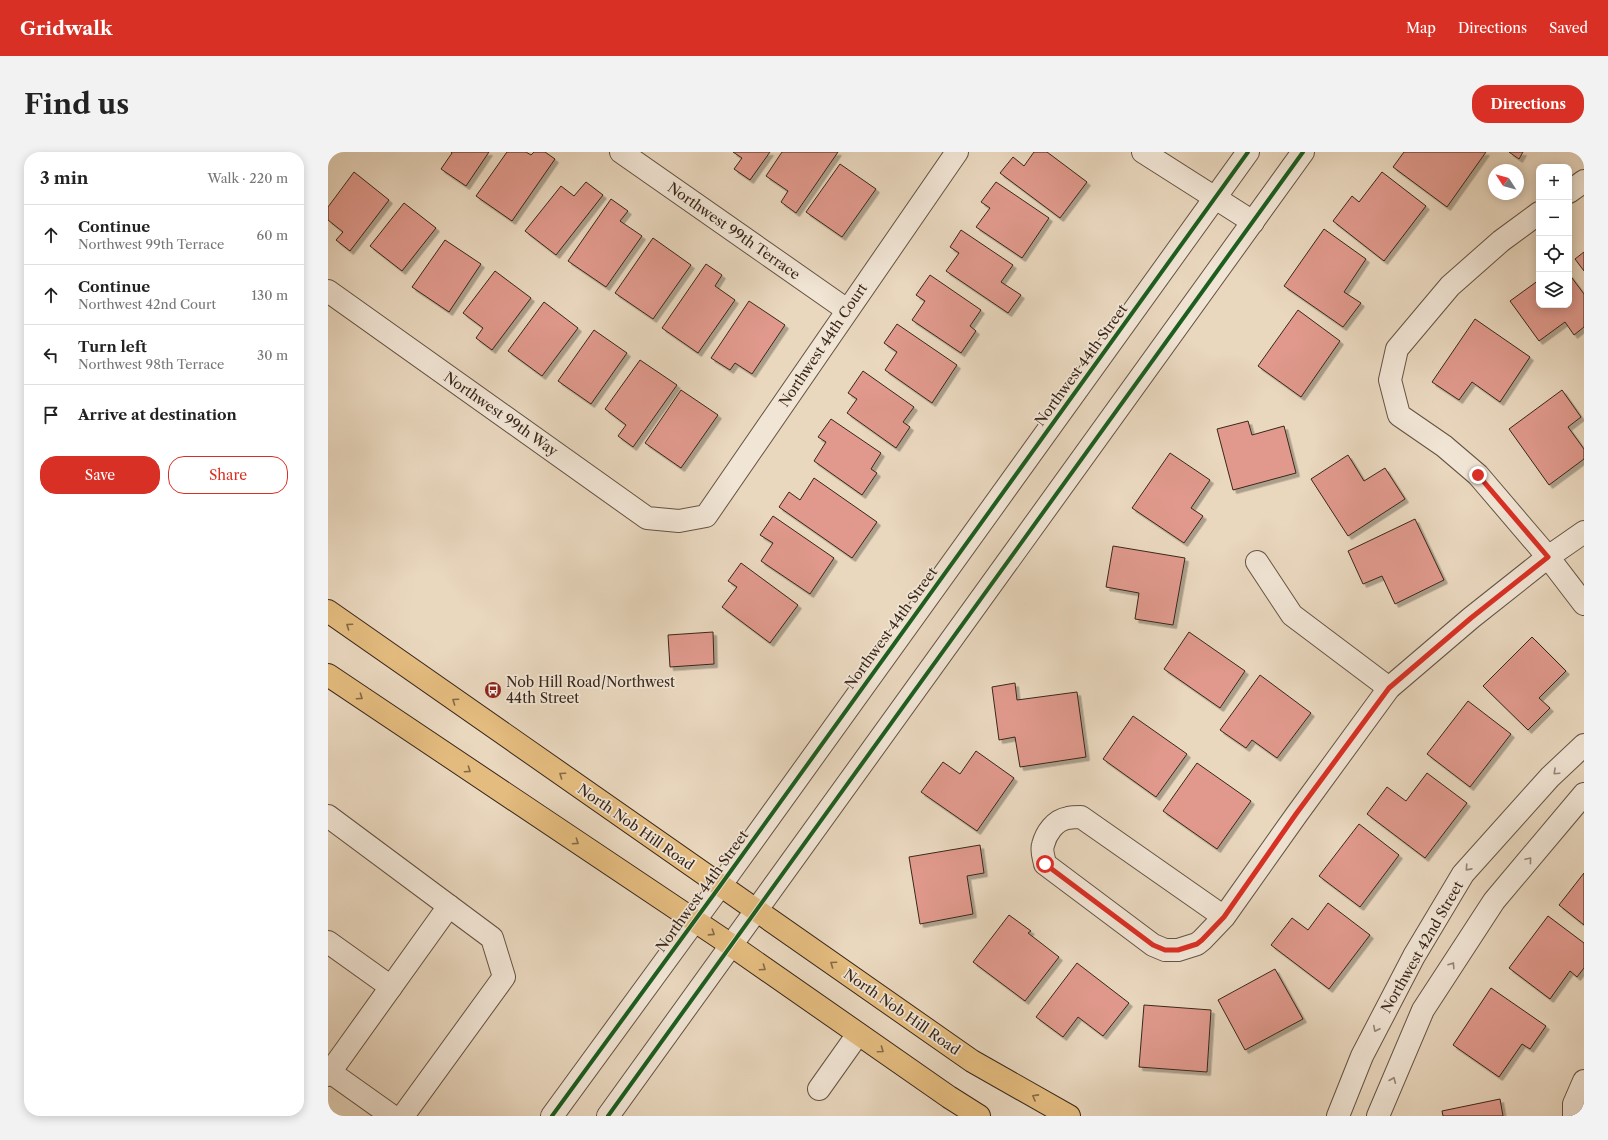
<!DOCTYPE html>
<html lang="en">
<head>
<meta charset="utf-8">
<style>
  :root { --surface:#fff; --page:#f2f2f2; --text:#222; --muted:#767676; --line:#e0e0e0; --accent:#d93025 }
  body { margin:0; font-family:"Libre Caslon Text",serif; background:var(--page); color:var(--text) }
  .controls { position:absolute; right:12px; top:12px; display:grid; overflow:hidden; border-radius:8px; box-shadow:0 2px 10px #0003 }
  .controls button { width:36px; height:36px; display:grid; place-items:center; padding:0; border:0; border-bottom:1px solid var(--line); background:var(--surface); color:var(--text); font:20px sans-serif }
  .compass { position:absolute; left:1160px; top:12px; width:36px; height:36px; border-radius:50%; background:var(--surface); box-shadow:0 2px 10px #0003; rotate:306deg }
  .stop { position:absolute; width:12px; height:12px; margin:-9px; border:3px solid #d93025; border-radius:50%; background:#fff }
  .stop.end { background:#d93025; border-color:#fff; box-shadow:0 1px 4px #0008 }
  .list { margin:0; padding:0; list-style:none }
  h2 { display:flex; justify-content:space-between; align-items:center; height:52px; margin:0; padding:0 16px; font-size:17px }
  h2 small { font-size:13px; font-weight:400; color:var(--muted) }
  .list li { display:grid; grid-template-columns:26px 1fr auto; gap:12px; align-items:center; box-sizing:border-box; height:60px; padding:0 16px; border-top:1px solid var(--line) }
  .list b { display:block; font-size:15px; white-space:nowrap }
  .list p { margin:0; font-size:13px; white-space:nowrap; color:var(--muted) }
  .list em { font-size:13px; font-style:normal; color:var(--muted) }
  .actions { display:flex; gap:8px; padding:12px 16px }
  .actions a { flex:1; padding:9px 0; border:1px solid var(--accent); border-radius:16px; text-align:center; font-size:14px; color:var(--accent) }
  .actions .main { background:var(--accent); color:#fff }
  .icon { flex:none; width:22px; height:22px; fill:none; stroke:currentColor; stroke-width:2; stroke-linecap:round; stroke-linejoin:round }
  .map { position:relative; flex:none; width:1256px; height:964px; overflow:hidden; border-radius:16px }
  header { display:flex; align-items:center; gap:24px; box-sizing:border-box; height:56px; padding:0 20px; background:var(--accent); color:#fff }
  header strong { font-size:19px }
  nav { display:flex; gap:22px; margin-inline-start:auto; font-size:14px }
  .intro { display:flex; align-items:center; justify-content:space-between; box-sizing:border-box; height:96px; padding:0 24px }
  h1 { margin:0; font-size:28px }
  .button { padding:10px 18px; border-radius:16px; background:var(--accent); color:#fff; font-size:14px; font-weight:700 }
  main { display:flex; gap:24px; padding:0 24px }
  aside { flex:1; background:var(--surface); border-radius:16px; box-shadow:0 2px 10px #0003 }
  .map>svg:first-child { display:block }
  .building { fill:#e0998c; stroke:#39271a; filter:url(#shadow) }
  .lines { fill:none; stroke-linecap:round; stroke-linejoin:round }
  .minor-casing { stroke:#655343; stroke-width:24 }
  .major-casing { stroke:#39271a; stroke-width:24 }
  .minor { stroke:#f1e5d5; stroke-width:22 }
  .major { stroke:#e4bc7f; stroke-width:22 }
  .cycleway-casing { stroke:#f1e5d5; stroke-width:6 }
  .cycleway { stroke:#1b5e20; stroke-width:4 }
  .oneway { stroke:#866a47 }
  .oneway2 { stroke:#958678 }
  .route { stroke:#d93025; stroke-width:5 }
  .labels { text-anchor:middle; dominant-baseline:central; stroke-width:3.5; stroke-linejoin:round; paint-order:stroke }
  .street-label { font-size:14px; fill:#39271a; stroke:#f1e5d5 }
  .poi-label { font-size:14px; fill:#39271a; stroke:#f1e5d5; text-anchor:start }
</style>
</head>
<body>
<header>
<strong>Gridwalk</strong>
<nav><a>Map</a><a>Directions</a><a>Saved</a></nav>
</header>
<div class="intro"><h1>Find us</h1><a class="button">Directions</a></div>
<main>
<aside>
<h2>3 min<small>Walk · 220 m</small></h2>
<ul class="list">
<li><svg class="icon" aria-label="ahead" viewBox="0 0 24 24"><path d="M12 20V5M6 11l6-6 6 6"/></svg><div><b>Continue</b><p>Northwest 99th Terrace</p></div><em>60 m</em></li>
<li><svg class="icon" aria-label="ahead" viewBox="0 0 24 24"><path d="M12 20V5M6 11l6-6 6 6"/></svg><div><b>Continue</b><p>Northwest 42nd Court</p></div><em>130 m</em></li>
<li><svg class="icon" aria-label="left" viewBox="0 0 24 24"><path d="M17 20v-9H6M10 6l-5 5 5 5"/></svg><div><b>Turn left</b><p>Northwest 98th Terrace</p></div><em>30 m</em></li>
<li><svg class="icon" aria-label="arrive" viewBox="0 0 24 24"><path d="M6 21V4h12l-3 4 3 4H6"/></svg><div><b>Arrive at destination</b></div></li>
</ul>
<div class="actions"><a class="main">Save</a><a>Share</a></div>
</aside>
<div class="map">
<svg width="1256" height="964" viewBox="0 0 1256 964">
  <defs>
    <filter id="shadow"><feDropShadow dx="3.5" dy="3.5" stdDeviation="0" flood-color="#0004"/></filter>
  </defs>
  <rect width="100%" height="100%" fill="#e9d7be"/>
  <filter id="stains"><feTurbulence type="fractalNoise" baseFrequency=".005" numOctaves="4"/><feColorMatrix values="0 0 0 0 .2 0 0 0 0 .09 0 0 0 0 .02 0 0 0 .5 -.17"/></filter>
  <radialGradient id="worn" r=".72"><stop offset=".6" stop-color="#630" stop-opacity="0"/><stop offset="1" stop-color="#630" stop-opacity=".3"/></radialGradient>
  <g class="building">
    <path d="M123 0H161L138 34 113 17 124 1Z"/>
    <path d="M179 0H198L203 3 206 0H217L227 7 184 69 148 44Z"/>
    <path d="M405 0H442L422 28 406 17 414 6Z"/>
    <path d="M454 0H510L468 61 453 50 460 39 438 24Z"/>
    <path d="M706 0H719L759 30 732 66 672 21 685 5 696 14Z"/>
    <path d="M1076 0H1158L1119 55 1065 15Z"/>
    <path d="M1181 0H1195L1191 7Z"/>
    <path d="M512 12 548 37 514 85 478 60Z"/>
    <path d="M26 20 61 48 22 99 8 88 15 80 0 68V55Z"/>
    <path d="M1054 20 1098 54 1056 109 1005 69 1024 44 1031 50Z"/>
    <path d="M258 30 275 43 228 103 197 79 233 34 246 44Z"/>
    <path d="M668 30 721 66 694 106 648 75 662 56 653 50Z"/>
    <path d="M283 47 300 59 292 69 314 84 278 135 240 109Z"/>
    <path d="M76 51 108 76 74 119 42 94Z"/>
    <path d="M996 77 1038 107 1016 140 1033 151 1015 175 956 134Z"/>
    <path d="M633 78 685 113 673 130 693 143 680 161 618 119 631 101 622 95Z"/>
    <path d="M325 86 363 113 325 167 287 141Z"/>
    <path d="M117 88 153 112 121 160 84 135Z"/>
    <path d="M1256 100V119L1247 107Z"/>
    <path d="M378 112 394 123 387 134 407 148 370 201 334 176Z"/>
    <path d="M167 119 203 146 164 198 148 186 155 176 135 161Z"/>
    <path d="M1241 122 1256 142V175L1246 183 1237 170 1211 189 1182 149 1211 128V153H1241Z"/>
    <path d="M602 123 653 158 642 174 648 179 633 201 584 168 597 149 588 143Z"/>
    <path d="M421 149 457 173 424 222 407 211 402 218 383 206Z"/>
    <path d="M216 150 250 176 214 224 180 199Z"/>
    <path d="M970 158 1012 189 973 245 930 214Z"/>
    <path d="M1147 167 1202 205 1172 250 1144 230 1131 248 1104 230Z"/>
    <path d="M569 172 629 213 604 251 557 218 569 200 556 191Z"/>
    <path d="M266 178 299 201 263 252 230 229Z"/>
    <path d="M312 208 349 233 305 295 290 284 298 273 277 257Z"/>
    <path d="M535 219 586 255 575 270 582 275 568 296 519 261 529 247 520 241Z"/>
    <path d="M353 238 390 263 353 316 317 291Z"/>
    <path d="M1234 238 1253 265 1240 275 1256 297V307L1221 333 1181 277Z"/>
    <path d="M503 267 553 301 543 317 549 321 534 343 486 309 498 290 490 285Z"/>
    <path d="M920 269 924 283 956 274 968 321 905 338 889 277Z"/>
    <path d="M842 301 882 328 863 356 875 364 856 391 804 356Z"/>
    <path d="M1020 303 1036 329 1057 316 1077 347 1020 384 983 327Z"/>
    <path d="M486 326 549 370 524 406 451 355 461 340 472 348Z"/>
    <path d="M445 364 506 406 482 442 433 409 445 391 432 383Z"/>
    <path d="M1087 367 1116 428 1067 452 1054 424 1035 432 1020 399Z"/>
    <path d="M785 394 857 406 845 473 807 467 811 441 778 435Z"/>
    <path d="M413 411 470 453 442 491 394 455 409 435 400 429Z"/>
    <path d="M385 480 386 512 342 515 340 483Z"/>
    <path d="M861 480 917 519 892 556 836 517Z"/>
    <path d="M1204 485 1238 519 1211 546 1222 556 1200 578 1155 534Z"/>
    <path d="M932 523 983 561 949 606 924 588 918 596 892 578Z"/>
    <path d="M687 531 689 548 749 540 758 605 692 615 687 585 671 588 664 535Z"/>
    <path d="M1140 549 1183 582 1142 635 1099 602Z"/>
    <path d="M805 564 859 602 828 645 775 607Z"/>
    <path d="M648 599 686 626 649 679 593 640 615 610 632 622Z"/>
    <path d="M869 611 923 649 889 697 835 659Z"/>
    <path d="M1099 621 1139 651 1097 706 1039 662 1059 635 1078 649Z"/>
    <path d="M1031 672 1071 703 1032 755 991 724Z"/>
    <path d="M652 693 656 721 639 724 645 762 592 772 581 705Z"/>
    <path d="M1256 721V773L1231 753Z"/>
    <path d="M1000 751 1042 783 1001 837 943 793 964 766 980 778Z"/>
    <path d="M681 763 703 779 700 781 731 805 697 849 645 810Z"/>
    <path d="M1220 764 1256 791V816L1249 825 1242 819 1222 847 1181 816Z"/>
    <path d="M749 811 801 851 775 884 750 865 735 885 708 865Z"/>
    <path d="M947 817 975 867 917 898 890 848Z"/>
    <path d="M1163 836 1218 874 1202 897 1194 892 1171 925 1125 893Z"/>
    <path d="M816 853 883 858 879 920 811 915Z"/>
    <path d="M1172 947 1175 964H1115L1114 959Z"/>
  </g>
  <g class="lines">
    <g class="minor-casing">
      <g id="minor">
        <path d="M293 0 519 158"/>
        <path d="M815 0 925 70"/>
        <path d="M1241 40 1256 29"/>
        <path d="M1211 61 1173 89 1122 134 1069 197 1062 228 1071 263 1116 294 1150 323 1220 405 1256 452"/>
        <path d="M0 139 319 366 351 369 378 364 629 0"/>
        <path d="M929 410 964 463 1061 536"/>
        <path d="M0 664 121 754 0 923"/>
        <path d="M896 765 753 665C749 665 744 665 740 666 727 668 718 681 715 693 713 699 716 706 717 712L825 793 837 798H850L869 792 874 788 896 765 969 662 1061 536 1143 466 1220 405 1256 380"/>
        <path d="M0 790 63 835"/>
        <path d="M2 920 64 964"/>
        <path d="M491 937 530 882"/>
        <path d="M75 964 176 825 164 786 121 754"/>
        <path d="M224 964 392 734 920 0"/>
        <path d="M280 964 975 0"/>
        <path d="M1010 964 1034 904 1086 804 1135 722 1222 625 1256 593"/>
        <path d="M1050 964 1095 858 1166 749 1256 642"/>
        <path d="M1246 964V952L1256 929"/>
      </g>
    </g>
    <g class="major-casing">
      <g id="major">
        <path d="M0 459 644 909 741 964"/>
        <path d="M0 523 403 793 621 945 651 964"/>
      </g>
    </g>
    <use href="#minor" class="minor"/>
    <use href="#major" class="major"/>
    <g class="cycleway-casing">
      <g id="cycleway">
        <path d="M224 964 392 734 920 0"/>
        <path d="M280 964 975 0"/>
      </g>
    </g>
    <use href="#cycleway" class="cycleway"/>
  </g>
  <defs><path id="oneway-chevron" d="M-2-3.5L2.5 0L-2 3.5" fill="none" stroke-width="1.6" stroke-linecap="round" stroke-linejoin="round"/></defs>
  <g class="oneway">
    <use href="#oneway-chevron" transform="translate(21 474) rotate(-145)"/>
    <use href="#oneway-chevron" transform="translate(32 545) rotate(34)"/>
    <use href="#oneway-chevron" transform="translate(127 549) rotate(-145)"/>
    <use href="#oneway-chevron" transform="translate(140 618) rotate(34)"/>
    <use href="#oneway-chevron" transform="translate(234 623) rotate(-145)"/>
    <use href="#oneway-chevron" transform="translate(248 690) rotate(34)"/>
    <use href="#oneway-chevron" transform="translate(384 781) rotate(33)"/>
    <use href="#oneway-chevron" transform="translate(505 812) rotate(-145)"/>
    <use href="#oneway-chevron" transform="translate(435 816) rotate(35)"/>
    <use href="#oneway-chevron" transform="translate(553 898) rotate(35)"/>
    <use href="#oneway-chevron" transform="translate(707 945) rotate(-151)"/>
  </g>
  <g class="oneway2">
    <use href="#oneway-chevron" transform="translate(1228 620) rotate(137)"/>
    <use href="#oneway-chevron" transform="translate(1201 708) rotate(-50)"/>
    <use href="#oneway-chevron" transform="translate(1140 716) rotate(132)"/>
    <use href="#oneway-chevron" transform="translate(1124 813) rotate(-57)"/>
    <use href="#oneway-chevron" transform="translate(1048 877) rotate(117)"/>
    <use href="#oneway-chevron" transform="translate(1065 928) rotate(-67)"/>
  </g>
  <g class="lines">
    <path class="route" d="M717 712 825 793 837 798H850L869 792 874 788 896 765 968 662 1061 536 1143 466 1220 405 1150 323"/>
  </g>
  <defs>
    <g id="bus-disc" transform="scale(0.9)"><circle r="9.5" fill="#8f2418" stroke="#f1e5d5"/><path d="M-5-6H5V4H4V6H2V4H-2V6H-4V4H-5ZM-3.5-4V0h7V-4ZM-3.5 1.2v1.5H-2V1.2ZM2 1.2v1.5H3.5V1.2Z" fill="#fff"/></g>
  </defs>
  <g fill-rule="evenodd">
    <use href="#bus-disc" x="165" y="538"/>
  </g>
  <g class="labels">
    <g class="street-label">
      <text transform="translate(406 79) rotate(35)">Northwest 99th Terrace</text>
      <text transform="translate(495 193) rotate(-56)">Northwest 44th Court</text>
      <text transform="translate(753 213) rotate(-54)">Northwest 44th Street</text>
      <text transform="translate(173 262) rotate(35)">Northwest 99th Way</text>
      <text transform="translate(563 476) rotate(-54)">Northwest 44th Street</text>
      <text transform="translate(308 675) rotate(35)">North Nob Hill Road</text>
      <text transform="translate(374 739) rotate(-54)">Northwest 44th Street</text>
      <text transform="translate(1094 795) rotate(-60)">Northwest 42nd Street</text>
      <text transform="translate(574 860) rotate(35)">North Nob Hill Road</text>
    </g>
    <g class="poi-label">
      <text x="178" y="530">Nob Hill Road/Northwest<tspan x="178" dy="16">44th Street</tspan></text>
    </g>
  </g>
  <rect width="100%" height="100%" filter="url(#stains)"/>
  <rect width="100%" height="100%" fill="url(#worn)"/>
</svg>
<div class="controls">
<button>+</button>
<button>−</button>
<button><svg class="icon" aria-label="locate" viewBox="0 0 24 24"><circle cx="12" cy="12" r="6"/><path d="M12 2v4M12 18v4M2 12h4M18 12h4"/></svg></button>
<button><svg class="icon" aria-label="layers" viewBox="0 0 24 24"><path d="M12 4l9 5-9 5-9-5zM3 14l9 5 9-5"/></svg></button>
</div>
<svg class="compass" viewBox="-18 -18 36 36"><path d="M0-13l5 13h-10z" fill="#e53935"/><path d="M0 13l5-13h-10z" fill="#767676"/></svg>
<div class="stop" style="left:717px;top:712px"></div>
<div class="stop end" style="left:1150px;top:323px"></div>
</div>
</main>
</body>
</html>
